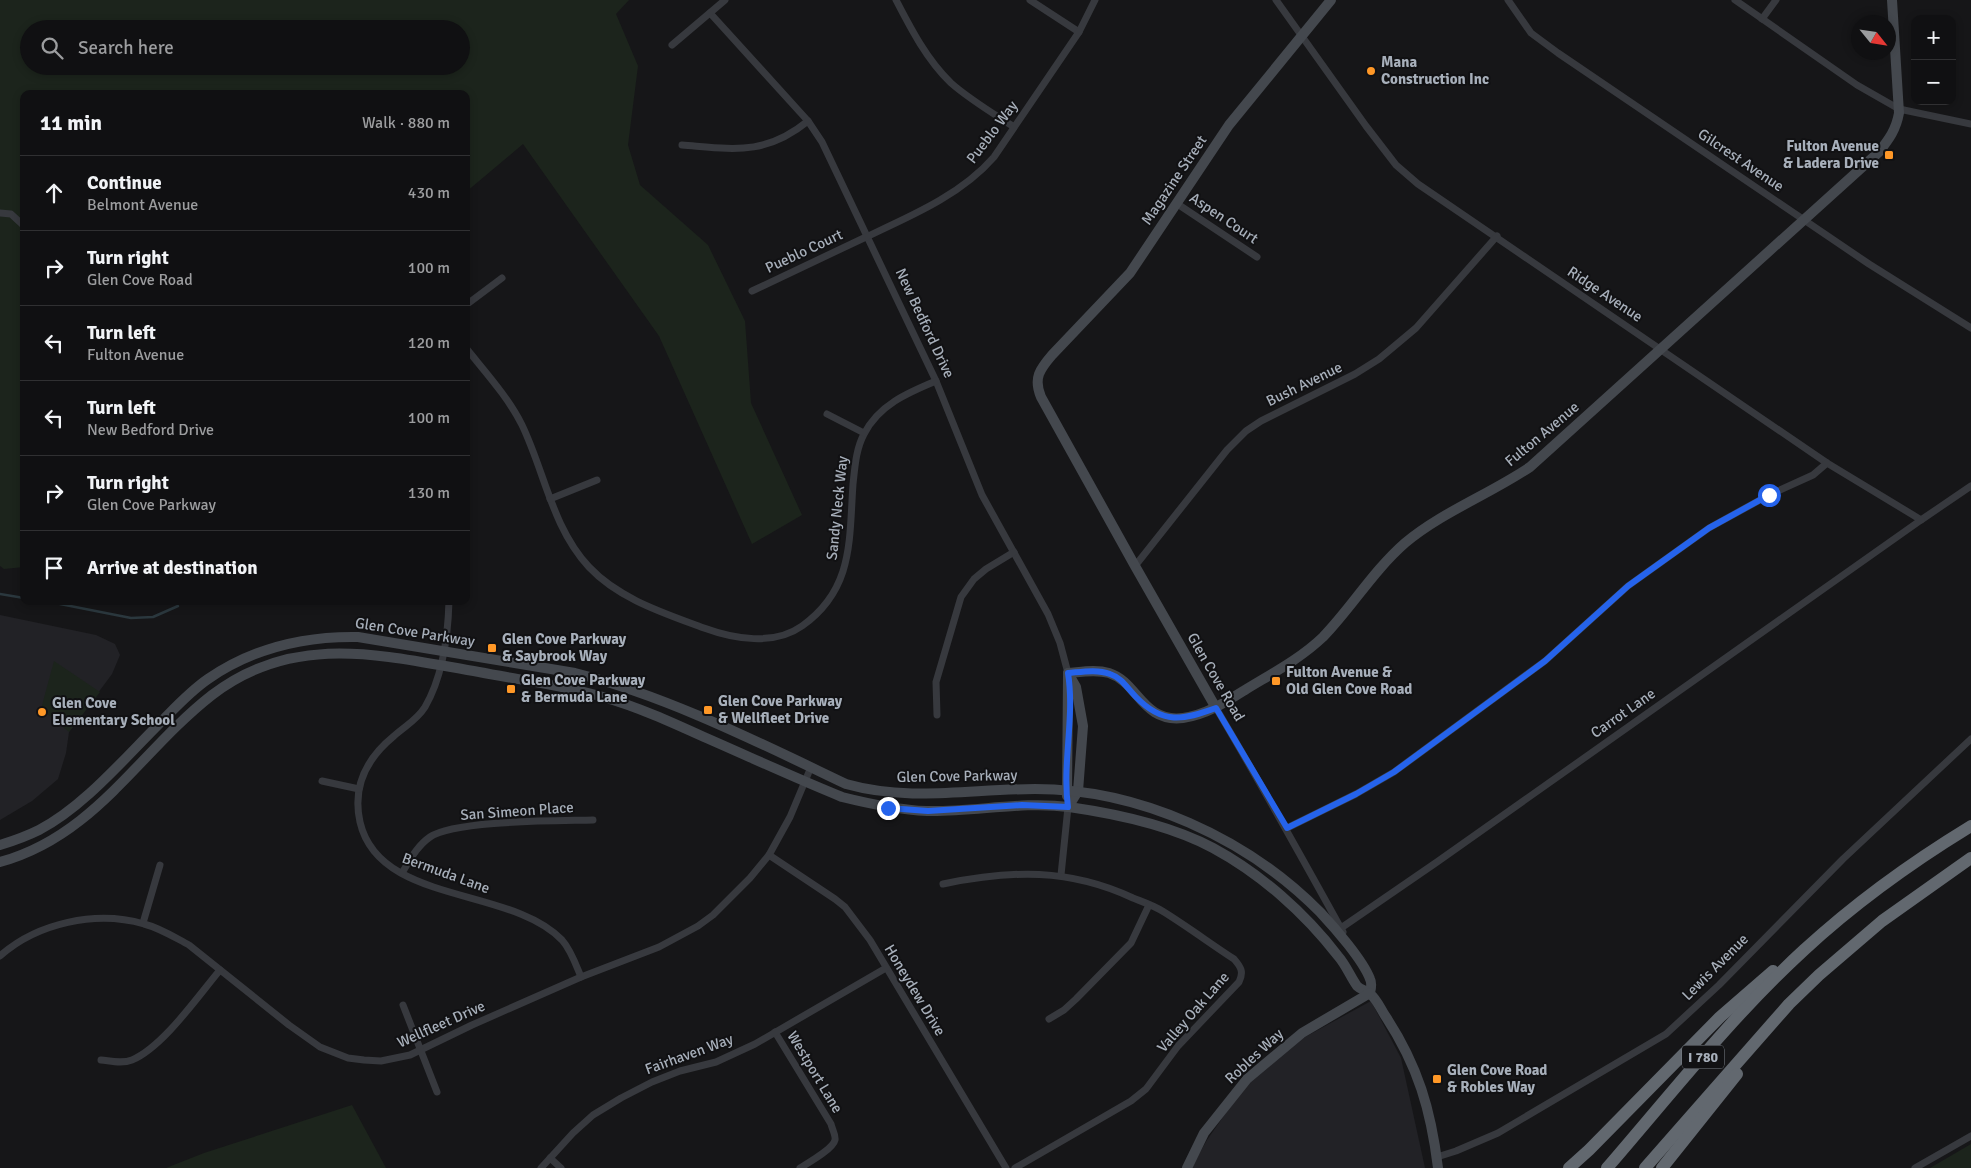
<!DOCTYPE html>
<html lang="en">
<head>
<meta charset="utf-8">
<style>
  :root { --surface:#101012; --page:#19191b; --text:#f1f3f6; --muted:#9c9d9f; --line:#303032 }
  body { margin:0; font-family:Signika,sans-serif; background:var(--page); color:var(--text) }
  .controls { position:absolute; right:15px; top:15px; display:grid; overflow:hidden; border-radius:10px; box-shadow:0 2px 8px #0003 }
  .controls button { width:45px; height:45px; display:grid; place-items:center; padding:0; border:0; border-bottom:1px solid var(--line); background:var(--surface); color:var(--text); font:25px sans-serif }
  .compass { position:absolute; left:1851px; top:15px; width:45px; height:45px; border-radius:50%; background:var(--surface); box-shadow:0 2px 8px #0003; rotate:120deg }
  .stop { position:absolute; width:15px; height:15px; margin:-11px; border:4px solid #2563eb; border-radius:50%; background:#fff }
  .stop.end { background:#2563eb; border-color:#fff; box-shadow:0 1px 5px #0008 }
  .list { margin:0; padding:0; list-style:none }
  h2 { display:flex; justify-content:space-between; align-items:center; height:65px; margin:0; padding:0 20px; font-size:21px }
  h2 small { font-size:16px; font-weight:400; color:var(--muted) }
  .list li { display:grid; grid-template-columns:32px 1fr auto; gap:15px; align-items:center; box-sizing:border-box; height:75px; padding:0 20px; border-top:1px solid var(--line) }
  .list b { display:block; font-size:19px; white-space:nowrap }
  .list p { margin:0; font-size:16px; white-space:nowrap; color:var(--muted) }
  .list em { font-size:16px; font-style:normal; color:var(--muted) }
  .icon { flex:none; width:28px; height:28px; fill:none; stroke:currentColor; stroke-width:2; stroke-linecap:round; stroke-linejoin:round }
  .map { position:relative; flex:none; width:1971px; height:1168px; overflow:hidden }
  .search { position:absolute; background:var(--surface); box-shadow:0 2px 8px #0003; left:20px; top:20px; width:450px; height:55px; display:flex; align-items:center; gap:12px; box-sizing:border-box; padding:0 18px; border-radius:28px; color:var(--muted); font-size:19px }
  .panel { position:absolute; background:var(--surface); box-shadow:0 2px 8px #0003; left:20px; top:90px; width:450px; height:515px; border-radius:10px }
  .map>svg:first-child { display:block }
  .built { fill:#222226 }
  .green { fill:#1c241c; fill-rule:evenodd }
  .lines { fill:none; stroke-linecap:round; stroke-linejoin:round }
  .stream { stroke:#2b383e; stroke-width:2.5 }
  .street { stroke:#37393e; stroke-width:7 }
  .secondary { stroke:#44484e; stroke-width:10 }
  .highway { stroke:#62686f; stroke-width:12 }
  .route { stroke:#2563eb; stroke-width:6 }
  .poi-dot { fill:#ff9827; stroke:#111113; stroke-width:2 }
  .labels { text-anchor:middle; dominant-baseline:central; stroke-width:4; stroke-linejoin:round; paint-order:stroke }
  .shield { fill:#111113; stroke:#7a8088; stroke-width:1 }
  .shield-label { font-size:14px; font-weight:bold; fill:#a7afba }
  .poi-label { font-size:15px; font-weight:bold; fill:#a7afba; stroke:#111113; text-anchor:start }
  .street-label { font-size:15px; fill:#a7afba; stroke:#111113 }
</style>
</head>
<body>
<div class="map">
<svg width="1971" height="1168" viewBox="0 0 1971 1168">
  <rect width="100%" height="100%" fill="#161618"/>
  <g class="built">
    <path d="M0 615 96 635 115 644 120 655 112 674 69 732 66 753 58 779 32 801 0 820Z"/>
    <path d="M1371 1001 1401 1058 1425 1168H1191L1207 1140 1249 1080 1294 1043Z"/>
  </g>
  <g class="green">
    <path d="M0 0H629L616 14 638 66 628 145 640 185 708 245 745 321 751 403 802 515 752 544 659 336 523 144 466 192V94H24V567L4 569 0 566ZM29 29H461V66H29Z"/>
    <path d="M54 661 100 692 69 732 41 709Z"/>
    <path d="M352 1105 386 1168H166L204 1153Z"/>
    <path d="M1971 1144V1168H1930Z"/>
  </g>
  <g class="lines">
    <g class="stream">
      <path d="M0 594 24 598"/>
      <path d="M45 601 131 618 153 617 178 606"/>
    </g>
    <g class="street">
      <path d="M896 0C911 29 927 60 951 83 969 99 994 114 1014 127"/>
      <path d="M1030 0 1079 32"/>
      <path d="M1276 0 1366 126 1396 165 1418 184 1827 463 1913 515 1921 520 1971 486"/>
      <path d="M1508 0 1531 33 1558 53 1869 264 1971 328"/>
      <path d="M1735 0 1857 85 1899 109 1971 124"/>
      <path d="M710 13 808 121 822 142 936 381 982 495 1048 614 1060 643 1068 673"/>
      <path d="M1762 19 1776 0"/>
      <path d="M672 45 725 0"/>
      <path d="M682 145C733 149 765 156 808 121"/>
      <path d="M1176 203 1257 257"/>
      <path d="M0 213 11 214 24 226"/>
      <path d="M752 291C790 273 828 255 866 237 911 216 961 195 994 157L1079 32 1095 0"/>
      <path d="M466 305 502 278"/>
      <path d="M466 348C486 373 508 397 522 425 545 473 552 527 589 567 619 599 664 613 704 628 734 639 774 646 802 626 854 589 849 540 853 484 855 466 856 449 864 434 879 405 907 393 936 381"/>
      <path d="M827 414 864 433"/>
      <path d="M550 499 597 480"/>
      <path d="M1135 566 1227 450 1246 431 1261 421 1355 374 1379 359 1416 328 1497 236"/>
      <path d="M449 601C448 637 443 676 425 707 417 720 405 726 394 736 367 758 352 786 360 822 379 905 511 886 562 940 571 950 576 965 581 977"/>
      <path d="M1216 708C1260 782 1301 856 1343 932"/>
      <path d="M937 715 936 682 961 597 974 579 986 569 1014 552"/>
      <path d="M322 781 359 789"/>
      <path d="M1287 828 1356 794 1394 772 1545 661 1628 586 1709 528 1769 495 1813 475 1827 463"/>
      <path d="M769 855 835 899 845 907 870 940 1006 1168"/>
      <path d="M402 873C410 860 417 846 430 837 454 820 559 821 593 820"/>
      <path d="M1061 875 1068 807"/>
      <path d="M943 884C1011 870 1069 868 1133 898 1143 902 1155 906 1164 912 1188 927 1211 944 1234 959 1241 967 1244 972 1239 982L1178 1046 1146 1089 1131 1101 1015 1168"/>
      <path d="M143 923 160 865"/>
      <path d="M1341 928 1437 862 1921 520"/>
      <path d="M0 956C37 923 96 910 144 924 160 928 174 937 189 945L289 1025 320 1047 348 1058 364 1060 381 1061 410 1055 472 1025 581 977 659 947 698 926 713 915 750 878 769 855 790 817 811 767"/>
      <path d="M403 1005 437 1092"/>
      <path d="M1049 1019 1064 1010 1076 999 1131 943 1149 905"/>
      <path d="M775 1032 831 1124C832 1129 836 1135 835 1140 833 1149 808 1163 800 1168"/>
      <path d="M101 1060C111 1061 122 1064 132 1060 163 1047 198 996 220 970"/>
      <path d="M1437 1157 1456 1151 1498 1133 1666 1034 1719 985 1843 859 1971 739"/>
      <path d="M550 1158 561 1168"/>
      <path d="M541 1168 573 1133 593 1115 621 1098 652 1082 680 1071 716 1062 755 1044 886 968"/>
      <path d="M1915 1168 1971 1136"/>
    </g>
    <g class="secondary">
      <path d="M1068 673C1081 672 1096 669 1109 673 1138 682 1142 723 1183 718 1206 715 1226 702 1245 690 1271 674 1300 659 1323 637 1352 607 1373 571 1405 543 1442 512 1490 494 1530 467L1879 152C1889 139 1896 130 1899 113L1892 0"/>
      <path d="M1068 673 1076 687 1083 726 1078 791 1068 807"/>
      <path d="M1216 708 1135 566 1041 397C1033 378 1040 369 1052 355L1130 273 1229 125 1331 0"/>
      <path d="M1067 796 1068 676"/>
      <path d="M0 845C13 841 27 836 39 830 83 807 122 761 158 725 174 709 189 692 208 679 253 648 303 636 358 637L575 673C667 696 760 743 846 784 910 802 970 789 1035 789 1139 789 1247 838 1320 912 1334 927 1363 960 1370 979 1372 983 1371 989 1370 993"/>
      <path d="M0 862C95 836 139 752 212 695 295 631 385 656 479 672 520 680 563 685 603 697 638 707 671 722 704 737 750 757 795 778 842 797 870 804 898 810 927 811 975 812 1022 801 1069 807 1118 814 1170 825 1213 848 1261 874 1305 913 1338 956 1346 965 1350 976 1357 986 1361 990 1366 990 1370 994 1377 999 1381 1010 1386 1017 1418 1066 1431 1110 1438 1168"/>
      <path d="M1187 1168 1204 1133 1247 1079 1302 1033 1370 993"/>
    </g>
    <g class="highway">
      <path d="M1569 1168 1589 1150 1720 1017 1773 971"/>
      <path d="M1607 1168C1671 1094 1732 1016 1804 950 1856 902 1912 862 1971 826"/>
      <path d="M1645 1168 1789 1004 1819 975 1882 921 1971 858"/>
      <path d="M1662 1168 1737 1074"/>
    </g>
  </g>
  <g class="lines">
    <path class="route" d="M888 808 928 811 1022 805 1068 807C1062 763 1075 717 1068 673 1081 672 1097 669 1110 674 1122 678 1127 688 1136 697 1163 725 1183 720 1216 708L1287 828 1356 794 1394 772 1545 661 1628 586 1709 528 1769 495"/>
  </g>
  <g class="poi-dot">
    <circle cx="1371" cy="71" r="5"/>
    <rect x="1884" y="150" width="10" height="10" rx="2.5"/>
    <rect x="487" y="643" width="10" height="10" rx="2.5"/>
    <rect x="1271" y="676" width="10" height="10" rx="2.5"/>
    <rect x="506" y="684" width="10" height="10" rx="2.5"/>
    <rect x="703" y="705" width="10" height="10" rx="2.5"/>
    <circle cx="42" cy="712" r="5"/>
    <rect x="1432" y="1074" width="10" height="10" rx="2.5"/>
  </g>
  <g class="labels">
    <rect class="shield" x="1682" y="1045.5" width="42" height="23" rx="4"/>
    <g class="shield-label">
      <text x="1703" y="1057">I 780</text>
    </g>
    <g class="poi-label">
      <text x="1381" y="62">Mana<tspan x="1381" dy="17">Construction Inc</tspan></text>
      <text x="1879" y="146" text-anchor="end">Fulton Avenue<tspan x="1879" dy="17">&amp; Ladera Drive</tspan></text>
      <text x="502" y="639">Glen Cove Parkway<tspan x="502" dy="17">&amp; Saybrook Way</tspan></text>
      <text x="1286" y="672">Fulton Avenue &amp;<tspan x="1286" dy="17">Old Glen Cove Road</tspan></text>
      <text x="521" y="680">Glen Cove Parkway<tspan x="521" dy="17">&amp; Bermuda Lane</tspan></text>
      <text x="718" y="701">Glen Cove Parkway<tspan x="718" dy="17">&amp; Wellfleet Drive</tspan></text>
      <text x="52" y="703">Glen Cove<tspan x="52" dy="17">Elementary School</tspan></text>
      <text x="1447" y="1070">Glen Cove Road<tspan x="1447" dy="17">&amp; Robles Way</tspan></text>
    </g>
    <g class="street-label">
      <text transform="translate(992 132) rotate(-53)">Pueblo Way</text>
      <text transform="translate(1741 160) rotate(34)">Gilcrest Avenue</text>
      <text transform="translate(1174 180) rotate(-56)">Magazine Street</text>
      <text transform="translate(1224 218) rotate(34)">Aspen Court</text>
      <text transform="translate(804 251) rotate(-25)">Pueblo Court</text>
      <text transform="translate(1605 294) rotate(34)">Ridge Avenue</text>
      <text transform="translate(925 323) rotate(65)">New Bedford Drive</text>
      <text transform="translate(1304 384) rotate(-26)">Bush Avenue</text>
      <text transform="translate(1542 434) rotate(-40)">Fulton Avenue</text>
      <text transform="translate(837 508) rotate(-84)">Sandy Neck Way</text>
      <text transform="translate(415 632) rotate(9)">Glen Cove Parkway</text>
      <text transform="translate(1216 677) rotate(60)">Glen Cove Road</text>
      <text transform="translate(1623 713) rotate(-35)">Carrot Lane</text>
      <text transform="translate(957 776) rotate(-1)">Glen Cove Parkway</text>
      <text transform="translate(517 811) rotate(-4)">San Simeon Place</text>
      <text transform="translate(446 873) rotate(20)">Bermuda Lane</text>
      <text transform="translate(1715 967) rotate(-45)">Lewis Avenue</text>
      <text transform="translate(915 990) rotate(59)">Honeydew Drive</text>
      <text transform="translate(1193 1012) rotate(-49)">Valley Oak Lane</text>
      <text transform="translate(441 1024) rotate(-24)">Wellfleet Drive</text>
      <text transform="translate(689 1054) rotate(-20)">Fairhaven Way</text>
      <text transform="translate(1254 1056) rotate(-43)">Robles Way</text>
      <text transform="translate(815 1072) rotate(59)">Westport Lane</text>
    </g>
  </g>
</svg>
<div class="controls">
<button>+</button>
<button>−</button>
</div>
<svg class="compass" viewBox="-18 -18 36 36"><path d="M0-13l5 13h-10z" fill="#e53935"/><path d="M0 13l5-13h-10z" fill="#9c9d9f"/></svg>
<div class="stop" style="left:1769px;top:495px"></div>
<div class="stop end" style="left:888px;top:808px"></div>
<div class="search"><svg class="icon" aria-label="search" viewBox="0 0 24 24"><circle cx="10" cy="10" r="6"/><path d="M15 15l6 6"/></svg>Search here</div>
<section class="panel">
<h2>11 min<small>Walk · 880 m</small></h2>
<ul class="list">
<li><svg class="icon" aria-label="ahead" viewBox="0 0 24 24"><path d="M12 20V5M6 11l6-6 6 6"/></svg><div><b>Continue</b><p>Belmont Avenue</p></div><em>430 m</em></li>
<li><svg class="icon" aria-label="right" viewBox="0 0 24 24"><path d="M7 20v-9h11M14 6l5 5-5 5"/></svg><div><b>Turn right</b><p>Glen Cove Road</p></div><em>100 m</em></li>
<li><svg class="icon" aria-label="left" viewBox="0 0 24 24"><path d="M17 20v-9H6M10 6l-5 5 5 5"/></svg><div><b>Turn left</b><p>Fulton Avenue</p></div><em>120 m</em></li>
<li><svg class="icon" aria-label="left" viewBox="0 0 24 24"><path d="M17 20v-9H6M10 6l-5 5 5 5"/></svg><div><b>Turn left</b><p>New Bedford Drive</p></div><em>100 m</em></li>
<li><svg class="icon" aria-label="right" viewBox="0 0 24 24"><path d="M7 20v-9h11M14 6l5 5-5 5"/></svg><div><b>Turn right</b><p>Glen Cove Parkway</p></div><em>130 m</em></li>
<li><svg class="icon" aria-label="arrive" viewBox="0 0 24 24"><path d="M6 21V4h12l-3 4 3 4H6"/></svg><div><b>Arrive at destination</b></div></li>
</ul>
</section>
</div>
</body>
</html>
